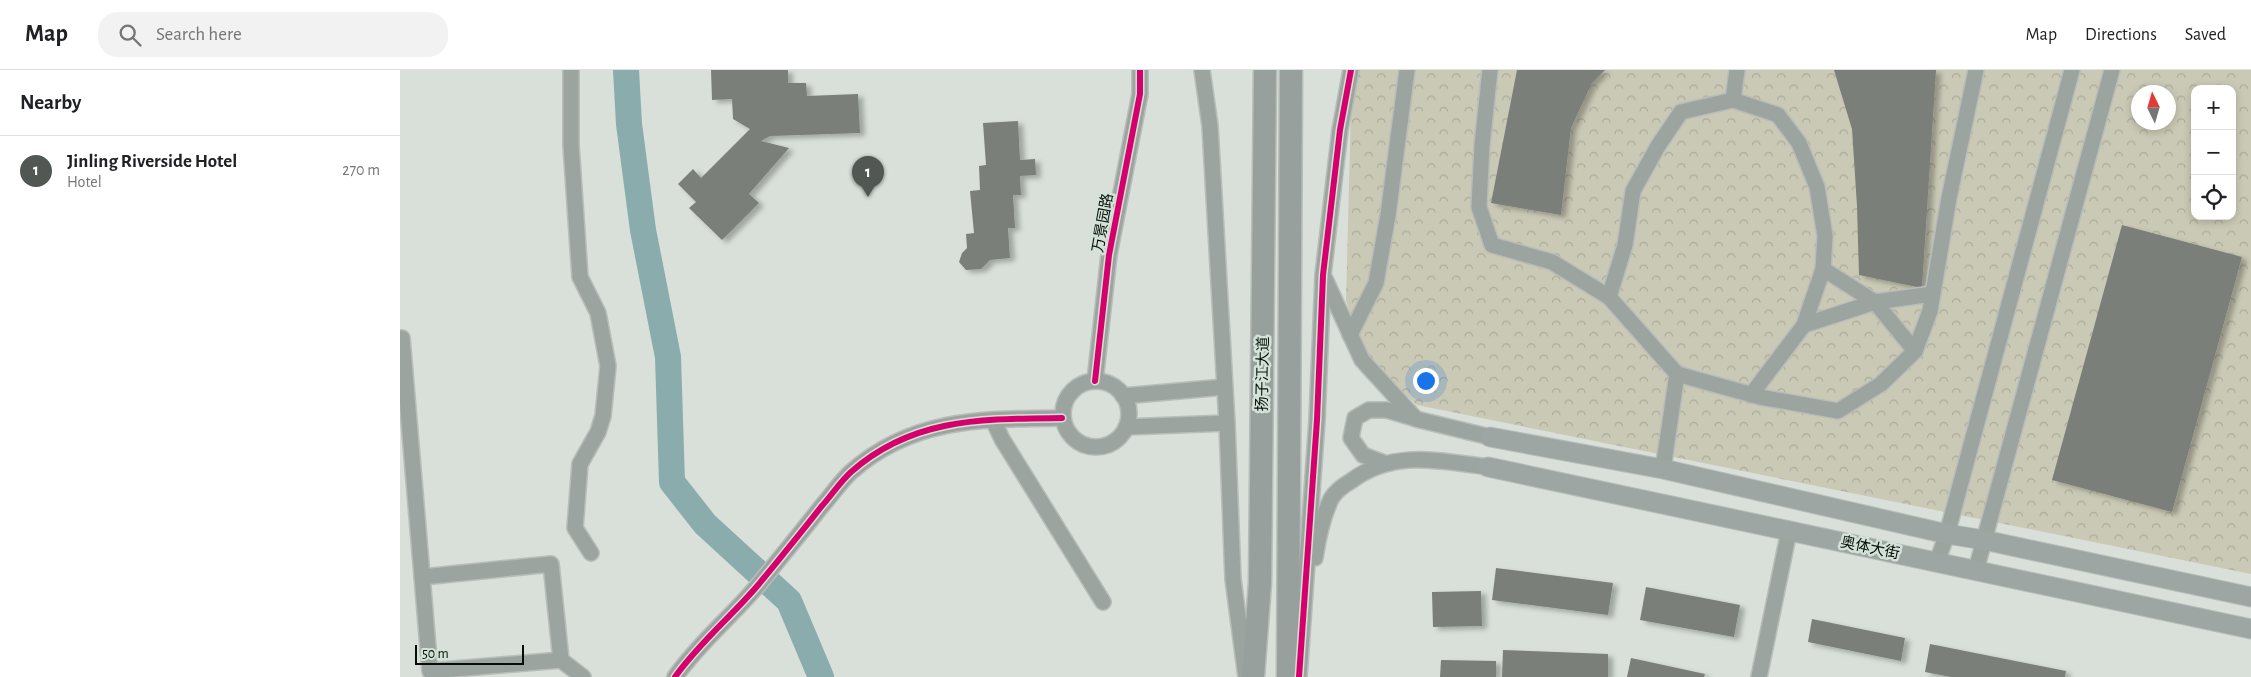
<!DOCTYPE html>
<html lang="en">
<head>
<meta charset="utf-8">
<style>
  :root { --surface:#fff; --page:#f2f2f2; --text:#202124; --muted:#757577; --line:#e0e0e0; --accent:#515752 }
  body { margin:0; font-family:"Alegreya Sans","Noto Sans SC",sans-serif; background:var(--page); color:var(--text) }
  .controls { position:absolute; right:15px; top:15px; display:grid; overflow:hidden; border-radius:10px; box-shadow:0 2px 8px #0003 }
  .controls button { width:45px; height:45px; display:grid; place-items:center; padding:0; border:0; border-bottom:1px solid var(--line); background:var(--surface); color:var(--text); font:25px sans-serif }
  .compass { position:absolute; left:1731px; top:15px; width:45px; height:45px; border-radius:50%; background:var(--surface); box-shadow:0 2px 8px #0003; rotate:355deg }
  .scale { position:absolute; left:15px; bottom:12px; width:109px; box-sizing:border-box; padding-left:5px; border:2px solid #080d09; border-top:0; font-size:14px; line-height:18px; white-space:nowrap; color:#080d09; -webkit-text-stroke:4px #d4e3d7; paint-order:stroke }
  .you { position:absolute; left:1025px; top:310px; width:18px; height:18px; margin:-12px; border:4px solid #fff; border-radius:50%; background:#1a73e8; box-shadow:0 0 0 8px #1a73e833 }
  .badge { display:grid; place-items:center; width:32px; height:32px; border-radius:50%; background:var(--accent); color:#fff; font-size:16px; font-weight:700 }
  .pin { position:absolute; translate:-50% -41px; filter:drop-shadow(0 1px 2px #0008) }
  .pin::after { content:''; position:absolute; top:26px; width:18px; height:15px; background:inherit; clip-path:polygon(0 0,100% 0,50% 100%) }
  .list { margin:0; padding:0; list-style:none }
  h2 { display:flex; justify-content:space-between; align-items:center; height:65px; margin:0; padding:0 20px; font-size:21px }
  h2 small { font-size:16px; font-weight:400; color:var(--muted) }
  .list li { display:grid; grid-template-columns:32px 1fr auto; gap:15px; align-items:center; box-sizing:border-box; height:70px; padding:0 20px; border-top:1px solid var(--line) }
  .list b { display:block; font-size:19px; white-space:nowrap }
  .list p { margin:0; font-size:16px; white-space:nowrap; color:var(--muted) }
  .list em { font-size:16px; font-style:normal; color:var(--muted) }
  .icon { flex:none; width:28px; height:28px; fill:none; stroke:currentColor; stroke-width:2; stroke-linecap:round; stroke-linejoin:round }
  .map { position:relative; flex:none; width:1851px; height:607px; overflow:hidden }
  header { display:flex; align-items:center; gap:30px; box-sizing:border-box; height:70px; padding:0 25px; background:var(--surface); border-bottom:1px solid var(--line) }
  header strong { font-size:24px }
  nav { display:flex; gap:28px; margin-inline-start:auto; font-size:18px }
  .search { width:350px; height:45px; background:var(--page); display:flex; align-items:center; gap:12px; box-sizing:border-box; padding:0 18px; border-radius:20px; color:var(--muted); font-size:19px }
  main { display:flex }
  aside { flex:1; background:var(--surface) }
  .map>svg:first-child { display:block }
  .park { fill:url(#park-crowns); fill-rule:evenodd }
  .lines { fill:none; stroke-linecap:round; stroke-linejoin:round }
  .river { stroke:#8aacad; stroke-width:26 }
  .building { fill:#7a7f79; filter:url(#shadow) }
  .minor-casing { stroke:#b8bdb9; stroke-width:18 }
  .major-casing { stroke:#b8bdb9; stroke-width:21 }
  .highway-casing { stroke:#b8bdb9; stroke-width:25 }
  .minor { stroke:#9ca4a0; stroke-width:15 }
  .major { stroke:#9da6a2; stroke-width:19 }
  .highway { stroke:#97a09d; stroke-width:22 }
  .cycleway-casing { stroke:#d4e3d7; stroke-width:9 }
  .cycleway { stroke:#d6006c; stroke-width:6 }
  .labels { text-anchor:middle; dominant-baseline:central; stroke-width:5; stroke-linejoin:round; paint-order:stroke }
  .street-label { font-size:15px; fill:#080d09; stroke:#d4e3d7 }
</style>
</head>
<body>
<header>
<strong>Map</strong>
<div class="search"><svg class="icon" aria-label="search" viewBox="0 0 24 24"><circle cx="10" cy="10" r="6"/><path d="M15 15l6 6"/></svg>Search here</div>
<nav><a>Map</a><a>Directions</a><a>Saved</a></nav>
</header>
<main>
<aside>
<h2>Nearby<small></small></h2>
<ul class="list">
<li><span class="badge">1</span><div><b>Jinling Riverside Hotel</b><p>Hotel</p></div><em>270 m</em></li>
</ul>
</aside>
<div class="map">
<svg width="1851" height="607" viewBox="0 0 1851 607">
  <defs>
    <pattern id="park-crowns" width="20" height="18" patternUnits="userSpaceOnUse" patternTransform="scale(1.25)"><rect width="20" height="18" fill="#cac9b5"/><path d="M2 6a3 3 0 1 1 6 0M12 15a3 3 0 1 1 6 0" fill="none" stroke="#acab9a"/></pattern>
    <filter id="shadow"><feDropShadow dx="5" dy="3" stdDeviation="2.5" flood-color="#0004"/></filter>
  </defs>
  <rect width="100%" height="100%" fill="#d8e0d9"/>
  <path class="park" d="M952 0H1851V504L1017 335C978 300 960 282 946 230ZM1795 19H1832V146H1795ZM1738 22H1768V52H1738Z"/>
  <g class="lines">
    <path class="river" d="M226 0 229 54 243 160 268 287 272 412 305 454 389 531 421 607"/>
  </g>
  <g class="building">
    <path d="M311 0H388V13H406L407 26 458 24 460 63 370 66 361 71 389 78 349 124 359 133 322 170 289 138 296 132 278 114 293 99 301 108 350 59 333 49 332 29 312 30Z"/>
    <path d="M1117 0H1205L1192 13 1171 58 1161 145 1091 133Z"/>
    <path d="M1434 0H1536L1522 218 1459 205 1457 136 1452 59Z"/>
    <path d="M618 51 620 90 635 89 636 105 620 106 621 125H613L615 158H608L610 188 590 190 581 199 566 200 559 192 562 183 567 178 566 164 574 163 570 121 580 120 579 96 586 95 583 53Z"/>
    <path d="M1722 155 1842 187 1772 442 1652 410Z"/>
    <path d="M1096 498 1213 513 1208 545 1092 530Z"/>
    <path d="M1246 517 1340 535 1334 567 1240 550Z"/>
    <path d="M1081 521 1082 556 1033 557 1032 522Z"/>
    <path d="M1412 549 1505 568 1501 591 1408 572Z"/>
    <path d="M1530 574 1666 601 1665 607H1551L1525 602Z"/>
    <path d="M1103 580 1208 584V607H1102Z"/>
    <path d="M1231 588 1305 604 1304 607H1227Z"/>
    <path d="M1041 590 1096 591V607H1040Z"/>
  </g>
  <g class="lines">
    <g class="minor-casing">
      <g id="minor">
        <path d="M171 0V75L180 207 198 243 208 296 203 346 198 362 180 394 175 458 191 483"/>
        <path d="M802 0 810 56 827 353 833 509 846 607"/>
        <path d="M1090 0 1082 75 1079 137 1092 175 1152 192 1209 227 1277 304 1360 327 1438 341 1481 314 1515 281 1530 241 1549 128 1576 0"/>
        <path d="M1333 30 1337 0"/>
        <path d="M1423 199 1475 232 1515 281"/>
        <path d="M925 209 962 290 1016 349 1090 367"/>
        <path d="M1209 227 1225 175 1233 121 1258 76 1281 42 1333 30 1378 45 1399 73 1417 117 1425 166 1423 199 1404 255 1351 325"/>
        <path d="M1404 255 1475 232 1532 224"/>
        <path d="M950 265 976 213 988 145 1007 0"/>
        <path d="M2 268 30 601 161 590"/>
        <circle cx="696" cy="344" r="33"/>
        <path d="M695 311 709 185 740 24V0"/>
        <path d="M723 326 824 317"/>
        <path d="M593 350 602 369 703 532"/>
        <path d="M726 357 827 353"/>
        <path d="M984 393 963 385 951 368 955 348 969 340H987L1014 348"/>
        <path d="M1263 399 1277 304"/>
        <path d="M915 488C918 468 922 448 931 429 935 422 944 415 951 411 994 379 1039 391 1088 397"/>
        <path d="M1537 492 1547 464 1672 0"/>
        <path d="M1576 500 1712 0"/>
        <path d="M22 507 151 494 161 590 183 607"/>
        <path d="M275 607C299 573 332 546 359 514 380 488 401 463 421 437 431 426 440 412 451 402 513 347 584 349 662 348"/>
        <path d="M899 607 917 350 923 205 940 60 951 0"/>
        <path d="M1359 607 1389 461"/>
      </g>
    </g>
    <g class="major-casing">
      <g id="major">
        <path d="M1090 367 1263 399 1547 464 1584 470 1851 527"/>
        <path d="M1088 397 1851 559"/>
      </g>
    </g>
    <g class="highway-casing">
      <g id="highway">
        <path d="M853 607 860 513 865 0"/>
        <path d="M888 607 891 0"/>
      </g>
    </g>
    <use href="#minor" class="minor"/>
    <use href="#major" class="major"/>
    <use href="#highway" class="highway"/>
    <g class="cycleway-casing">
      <g id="cycleway">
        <path d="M695 311 709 185 740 24V0"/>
        <path d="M275 607C299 573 332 546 359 514 380 488 401 463 421 437 431 426 440 412 451 402 513 347 584 349 662 348"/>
        <path d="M899 607 917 350 923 205 940 60 951 0"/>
      </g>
    </g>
    <use href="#cycleway" class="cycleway"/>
  </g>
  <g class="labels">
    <g class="street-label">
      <text transform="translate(703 153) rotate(-80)">万景园路</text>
      <text transform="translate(863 304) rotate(-89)">扬子江大道</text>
      <text transform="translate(1470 478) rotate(12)">奥体大街</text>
    </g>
  </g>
</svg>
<div class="controls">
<button>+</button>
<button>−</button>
<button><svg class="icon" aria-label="locate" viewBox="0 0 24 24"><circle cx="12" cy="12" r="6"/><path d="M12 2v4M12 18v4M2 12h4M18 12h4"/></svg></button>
</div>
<svg class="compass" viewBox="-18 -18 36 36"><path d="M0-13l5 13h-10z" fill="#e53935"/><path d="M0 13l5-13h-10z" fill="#757577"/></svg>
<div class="scale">50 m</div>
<div class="you"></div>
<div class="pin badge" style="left:468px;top:127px">1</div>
</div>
</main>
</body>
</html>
